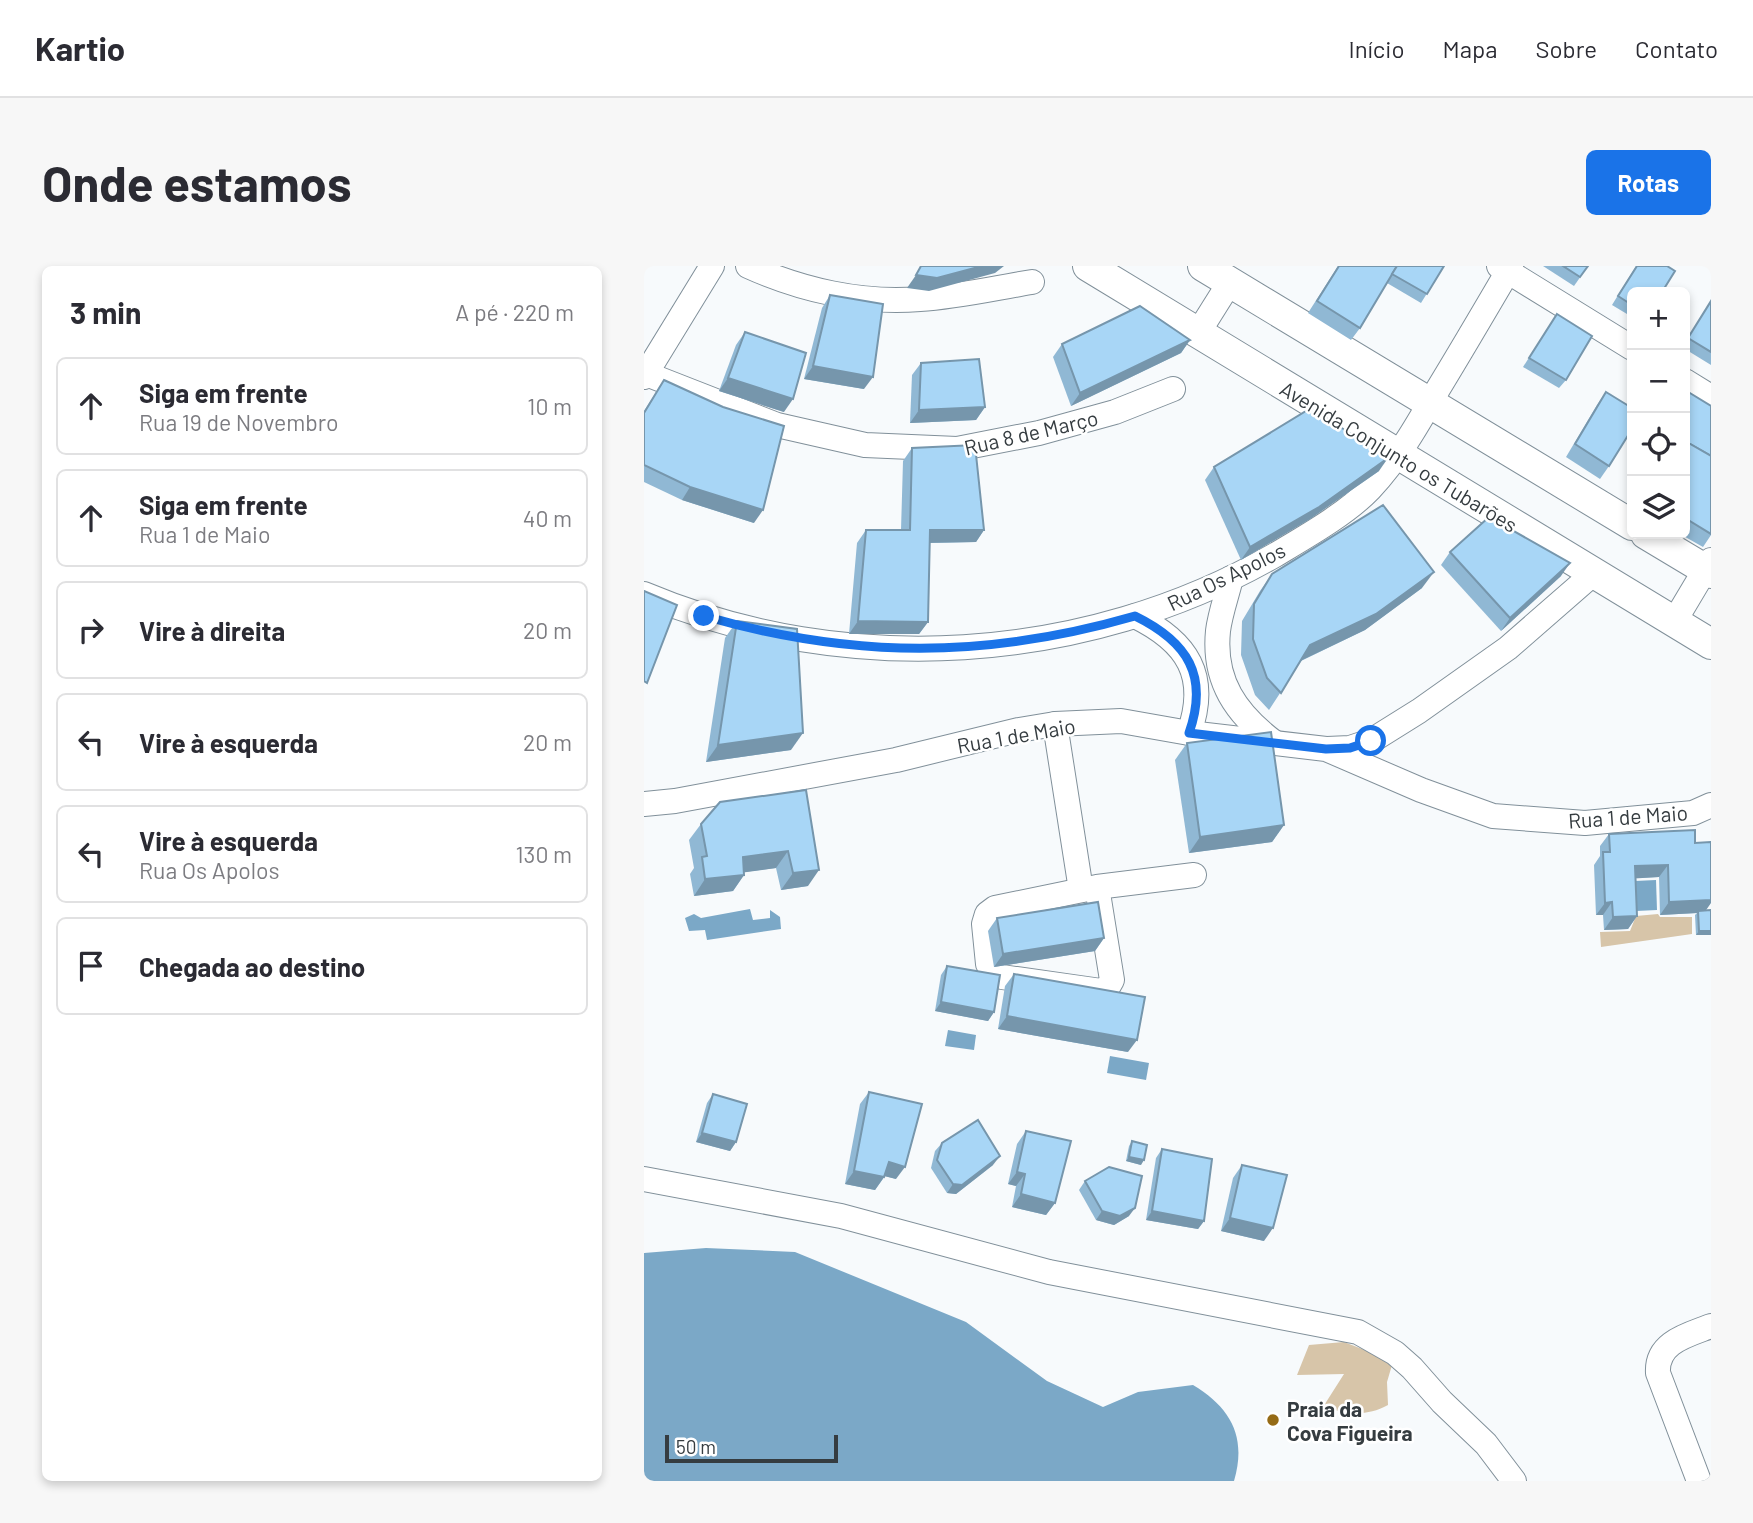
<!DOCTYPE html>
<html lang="pt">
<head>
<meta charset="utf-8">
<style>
  :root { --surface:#fff; --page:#f7f7f7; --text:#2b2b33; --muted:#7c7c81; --line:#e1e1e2; --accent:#1a73e8 }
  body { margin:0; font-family:Barlow,sans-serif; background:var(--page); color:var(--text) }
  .controls { position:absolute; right:21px; top:21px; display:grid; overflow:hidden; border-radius:10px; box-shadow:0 4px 10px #0003 }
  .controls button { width:63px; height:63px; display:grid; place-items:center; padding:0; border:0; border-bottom:2px solid var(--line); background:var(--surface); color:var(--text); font:35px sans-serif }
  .scale { position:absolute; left:21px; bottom:18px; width:173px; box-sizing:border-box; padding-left:7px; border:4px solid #353c40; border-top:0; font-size:19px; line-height:24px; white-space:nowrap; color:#353c40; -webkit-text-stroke:5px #fff; paint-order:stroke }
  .stop { position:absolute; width:21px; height:21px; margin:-16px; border:5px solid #1a73e8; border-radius:50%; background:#fff }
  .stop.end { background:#1a73e8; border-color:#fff; box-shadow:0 2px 7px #0008 }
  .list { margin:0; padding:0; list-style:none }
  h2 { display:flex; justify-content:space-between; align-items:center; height:91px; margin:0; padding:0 28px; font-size:30px }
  h2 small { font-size:23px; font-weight:400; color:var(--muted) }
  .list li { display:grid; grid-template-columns:46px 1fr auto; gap:21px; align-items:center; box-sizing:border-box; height:98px; margin:0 14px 14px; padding:0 14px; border:2px solid var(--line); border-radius:10px }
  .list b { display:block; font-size:26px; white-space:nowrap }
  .list p { margin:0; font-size:23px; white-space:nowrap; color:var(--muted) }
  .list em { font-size:23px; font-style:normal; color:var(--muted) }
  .icon { flex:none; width:38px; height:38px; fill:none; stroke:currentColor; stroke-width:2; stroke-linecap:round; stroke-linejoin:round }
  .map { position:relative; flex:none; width:1067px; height:1215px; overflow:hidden; border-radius:10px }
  header { display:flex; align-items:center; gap:42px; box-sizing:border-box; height:98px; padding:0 35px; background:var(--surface); border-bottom:2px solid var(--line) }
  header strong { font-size:33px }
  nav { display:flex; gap:38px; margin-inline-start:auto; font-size:24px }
  .intro { display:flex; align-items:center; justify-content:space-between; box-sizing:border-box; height:168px; padding:0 42px }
  h1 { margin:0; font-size:49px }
  .button { padding:18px 32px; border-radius:10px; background:var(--accent); color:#fff; font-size:24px; font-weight:700 }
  main { display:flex; gap:42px; padding:0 42px }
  aside { flex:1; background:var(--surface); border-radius:10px; box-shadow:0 4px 10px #0003 }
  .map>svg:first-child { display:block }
  .green { fill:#d7c5a9 }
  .water { fill:#7ba8c7 }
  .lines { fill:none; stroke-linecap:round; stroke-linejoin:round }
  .minor-casing { stroke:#81909a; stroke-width:26 }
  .tertiary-casing { stroke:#81909a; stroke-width:32 }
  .minor { stroke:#fff; stroke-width:24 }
  .tertiary { stroke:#fff; stroke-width:30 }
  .wall { fill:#90b8d4 }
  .shaded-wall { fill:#7696ac }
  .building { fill:#a8d6f6; stroke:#7696ac; stroke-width:2 }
  .route { stroke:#1a73e8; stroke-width:9 }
  .poi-dot { fill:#956b16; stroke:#fff; stroke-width:2.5 }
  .labels { text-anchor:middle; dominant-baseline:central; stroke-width:5; stroke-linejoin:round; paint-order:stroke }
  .street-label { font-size:21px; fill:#353c40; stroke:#fff }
  .poi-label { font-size:21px; font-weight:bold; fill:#353c40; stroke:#fff; text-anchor:start }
</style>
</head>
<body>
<header>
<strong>Kartio</strong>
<nav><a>Início</a><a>Mapa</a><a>Sobre</a><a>Contato</a></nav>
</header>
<div class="intro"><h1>Onde estamos</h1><a class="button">Rotas</a></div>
<main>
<aside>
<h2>3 min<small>A pé · 220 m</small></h2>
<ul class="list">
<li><svg class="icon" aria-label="ahead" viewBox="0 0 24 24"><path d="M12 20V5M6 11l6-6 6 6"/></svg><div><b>Siga em frente</b><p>Rua 19 de Novembro</p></div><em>10 m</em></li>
<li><svg class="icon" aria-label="ahead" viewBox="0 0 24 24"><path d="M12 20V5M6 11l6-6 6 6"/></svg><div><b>Siga em frente</b><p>Rua 1 de Maio</p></div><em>40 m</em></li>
<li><svg class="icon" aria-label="right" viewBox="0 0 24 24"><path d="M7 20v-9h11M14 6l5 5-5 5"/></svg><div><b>Vire à direita</b></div><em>20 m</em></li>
<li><svg class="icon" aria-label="left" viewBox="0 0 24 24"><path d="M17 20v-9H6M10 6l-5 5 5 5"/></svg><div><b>Vire à esquerda</b></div><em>20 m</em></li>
<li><svg class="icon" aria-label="left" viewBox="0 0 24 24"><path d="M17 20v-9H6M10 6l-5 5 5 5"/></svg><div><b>Vire à esquerda</b><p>Rua Os Apolos</p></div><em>130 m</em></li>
<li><svg class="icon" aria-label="arrive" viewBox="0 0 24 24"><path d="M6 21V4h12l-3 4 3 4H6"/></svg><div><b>Chegada ao destino</b></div></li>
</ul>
</aside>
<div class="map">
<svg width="1067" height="1215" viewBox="0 0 1067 1215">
  <rect width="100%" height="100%" fill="#f7fafc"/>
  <g class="green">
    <path d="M1014 648 1016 651H1048V668L957 681 956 666 986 665 992 650Z"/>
    <path d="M700 1076 731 1088 748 1099 743 1116 744 1139C722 1151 703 1148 679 1141L700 1108 653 1109 665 1079Z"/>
  </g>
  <g class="water">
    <path d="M1012 614 1013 644 992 645 991 615Z"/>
    <path d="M106 643 109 654 126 652V644L136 651 137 663 63 674 61 664 45 665 41 652 50 648 57 652Z"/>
    <path d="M304 764 332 769 330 784 301 780Z"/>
    <path d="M466 790 505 797 502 814 463 807Z"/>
    <path d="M62 982 151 986 322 1056 403 1115 459 1141 494 1126 549 1119C587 1142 603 1171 590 1215H0V987Z"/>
  </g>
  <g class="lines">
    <g class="minor-casing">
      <g id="minor">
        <path d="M104 0C157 24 218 38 276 33 313 31 351 22 388 16"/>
        <path d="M855 0 988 82"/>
        <path d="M554 67 586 16"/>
        <path d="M0 107 133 159 221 179 313 183 395 167 471 146 529 123"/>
        <path d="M0 111 68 0"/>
        <path d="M1041 115 1067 131"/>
        <path d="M587 312C583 329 576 348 574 365 569 415 592 448 631 477"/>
        <path d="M0 328C202 413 441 398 631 289 661 271 702 248 726 223 754 193 774 158 794 123 819 82 843 41 867 0"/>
        <path d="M491 350C544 376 565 410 545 467"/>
        <path d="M1030 356 1067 294"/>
        <path d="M411 458 437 624"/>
        <path d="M683 483 706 482 727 475 775 445 864 382 950 307"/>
        <path d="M0 538 31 535 252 494 375 464 411 458 477 455 545 467 682 483 777 524 849 550 941 557 1049 547 1067 539"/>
        <path d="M453 621 468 714 464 721 457 725 358 711 349 707 344 698 340 658 343 648 351 642 453 621 550 609"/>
        <path d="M0 913 197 950 405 1006 714 1066 751 1087 768 1102 798 1136 842 1178 870 1215"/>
        <path d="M1055 1215 1014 1107C1012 1076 1044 1069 1067 1060"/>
      </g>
    </g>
    <g class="tertiary-casing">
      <g id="tertiary">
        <path d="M444 0 1067 378"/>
        <path d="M559 0 988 259"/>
        <path d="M1002 268 1067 307"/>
      </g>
    </g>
    <use href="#minor" class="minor"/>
    <use href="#tertiary" class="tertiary"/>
  </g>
  <g class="wall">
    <path d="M694 0H800L777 37 743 17 716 62 707 74 664 47Z"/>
    <path d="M899 0H944L930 20Z"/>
    <path d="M992 0H1023L988 26V51L968 39Z"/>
    <path d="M186 29 220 123 160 113 178 42Z"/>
    <path d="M1067 35V99L1041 83V77Z"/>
    <path d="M913 48 922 114 915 122 879 101Z"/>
    <path d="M101 66 140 146 75 125 92 79Z"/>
    <path d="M546 74 537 87 427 140 409 91 418 78Z"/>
    <path d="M277 97 341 141 332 154 266 157 268 109Z"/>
    <path d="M20 114 110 257 38 234 0 216V145Z"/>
    <path d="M1041 124 1067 140V269L1059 281 1036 268H1041Z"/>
    <path d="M962 126 965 200 956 213 922 191 953 139Z"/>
    <path d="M268 182 340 264 332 276 286 277 284 356 275 368H205L213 277 222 264H257L259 195Z"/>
    <path d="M570 201 735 205 666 253 597 294 561 214Z"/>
    <path d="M806 286 917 310 857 365 797 299Z"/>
    <path d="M628 308 778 322 721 364 657 395 625 444 611 429 597 389 598 355 616 325Z"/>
    <path d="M93 355 147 484 62 496 81 372Z"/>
    <path d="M543 477 640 559 628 576 545 587 531 494Z"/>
    <path d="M162 524 164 620 137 624 132 602 100 606V609L89 625 50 630 46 608 50 602 45 574 57 558Z"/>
    <path d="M965 568 1051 577 1062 644H1067V669H1052L1051 649 1053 647 1016 649 1015 611 992 612 993 650 984 663 960 664 959 649H952L950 599 956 590V580Z"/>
    <path d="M353 652 460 672 451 685 350 701 344 665Z"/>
    <path d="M303 700 350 746 344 755 291 745 297 709Z"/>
    <path d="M370 708 484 786 354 763 361 720Z"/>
    <path d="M225 826 252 913 241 910 231 924 201 918 216 838Z"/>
    <path d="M69 828 92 876 86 885 52 876 63 837Z"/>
    <path d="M382 865 411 937 402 949 368 941 372 920 364 918 373 878Z"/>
    <path d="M488 875 497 899 482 895 485 880Z"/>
    <path d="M298 877 349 899 312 928 303 927 287 902 291 885Z"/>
    <path d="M518 883 560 955 554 963 502 954 512 892Z"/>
    <path d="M598 899 620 975 577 965 589 912Z"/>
    <path d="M441 915 485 950 470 959 452 954 435 924Z"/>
  </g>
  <g class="shaded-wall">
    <path d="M338 0H360L351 7 285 25 263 22 272 9Z"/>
    <path d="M546 74 537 87 427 140 436 127Z"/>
    <path d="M169 100 229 111 220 123 160 113Z"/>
    <path d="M84 112 149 133 140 146 75 125Z"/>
    <path d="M341 141 332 154 266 157 275 144Z"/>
    <path d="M744 192 735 205 666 253 597 294 606 281Z"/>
    <path d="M46 221 119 244 110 257 38 234Z"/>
    <path d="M286 264H340L332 276 277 277Z"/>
    <path d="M926 297 917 310 857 365 866 352Z"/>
    <path d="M790 306 778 322 721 364 654 396 666 379Z"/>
    <path d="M214 355 284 356 275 368H205Z"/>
    <path d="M159 467 147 484 62 496 74 479Z"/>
    <path d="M640 559 628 576 545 587 556 571Z"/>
    <path d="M144 585 132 602 88 608 99 591Z"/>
    <path d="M1024 599 1015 611 982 613 991 600Z"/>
    <path d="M175 604 164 620 137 624 149 607Z"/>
    <path d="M100 609 89 625 50 630 61 613Z"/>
    <path d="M1067 634V637L1060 647 1054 645 1053 647 1016 649 1025 636Z"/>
    <path d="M968 636 959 649H952L961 637Z"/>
    <path d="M993 650 984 663 960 664 969 651Z"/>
    <path d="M1055 665H1067V669H1052Z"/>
    <path d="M460 672 451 685 350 701 359 688Z"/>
    <path d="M297 736 350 746 344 755 291 745Z"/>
    <path d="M363 750 493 774 484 786 354 763Z"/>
    <path d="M58 867 92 876 86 885 52 876Z"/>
    <path d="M356 890 349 899 312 928 303 927 309 918Z"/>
    <path d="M485 891 500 894 497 899 482 895Z"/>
    <path d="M245 896 261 901 252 913 236 909Z"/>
    <path d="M210 905 240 911 231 924 201 918Z"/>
    <path d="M373 906 381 908 372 920 364 918Z"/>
    <path d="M377 928 411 937 402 949 368 941Z"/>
    <path d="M491 942 485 950 470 959 452 954 458 945Z"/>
    <path d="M508 945 560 955 554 963 502 954Z"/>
    <path d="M586 952 629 962 620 975 577 965Z"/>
  </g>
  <g class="building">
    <path d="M277 0H338L293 12 272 9Z"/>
    <path d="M695 0H753L716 62 673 35Z"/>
    <path d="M753 0H800L783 28 748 8Z"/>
    <path d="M919 0H944L936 11Z"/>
    <path d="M993 0H1023L1031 5 1018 26H988V39L974 30Z"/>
    <path d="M186 29 239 38 229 111 169 100Z"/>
    <path d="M1067 35V86L1044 72Z"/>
    <path d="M496 40 546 74 436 127 418 78Z"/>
    <path d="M913 48 948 70 922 114 885 92Z"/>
    <path d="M101 66 162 87 149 133 84 112Z"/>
    <path d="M335 93 341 141 275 144 277 97Z"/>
    <path d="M20 114 79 141 140 160 119 244 46 221 0 199V147Z"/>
    <path d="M1041 124 1067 140V190L1041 175Z"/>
    <path d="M962 126 988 142V163L965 200 931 178Z"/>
    <path d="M667 142 744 192 675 241 606 281 570 201Z"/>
    <path d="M1041 175 1067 190V268L1041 252Z"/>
    <path d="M331 179 340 264H286L284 356 214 355 222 264H266L268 182Z"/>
    <path d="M739 239 790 306 732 348 666 379 637 427 623 412 609 373 610 338 628 308Z"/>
    <path d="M845 251 926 297 866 352 806 286Z"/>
    <path d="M0 325 33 339 3 417 0 415Z"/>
    <path d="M93 355 153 363 159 467 74 479Z"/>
    <path d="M627 466 640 559 556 571 543 477Z"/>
    <path d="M162 524 175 604 149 607 144 585 99 591 100 609 61 613 58 591 63 590 57 558 76 536Z"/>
    <path d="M1051 564V577L1067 576V634L1025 636 1024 599 991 600 993 650 969 651 968 636 961 637 959 586H966L965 568Z"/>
    <path d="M454 636 460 672 359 688 353 652Z"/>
    <path d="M1067 644V665H1055L1054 645Z"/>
    <path d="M303 700 356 709 350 746 297 736Z"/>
    <path d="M370 708 501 731 493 774 363 750Z"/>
    <path d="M225 826 278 838 261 901 245 896 240 911 210 905Z"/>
    <path d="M69 828 103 838 92 876 58 867Z"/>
    <path d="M334 854 356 890 318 919 309 918 293 894 298 877Z"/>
    <path d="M382 865 427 875 411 937 377 928 381 908 373 906Z"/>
    <path d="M488 875 503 879 500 894 485 891Z"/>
    <path d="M518 883 568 893 560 955 508 945Z"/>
    <path d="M598 899 643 909 629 962 586 952Z"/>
    <path d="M465 901 498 910 491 942 476 950 458 945 441 915Z"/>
  </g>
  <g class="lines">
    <path class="route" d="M60 350C210 393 342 393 491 350 544 376 565 410 545 467L682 483 706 482 727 475"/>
  </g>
  <circle class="poi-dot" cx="629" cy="1154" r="7"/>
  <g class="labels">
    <g class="street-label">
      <text transform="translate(387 166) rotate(-13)">Rua 8 de Março</text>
      <text transform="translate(755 190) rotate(31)">Avenida Conjunto os Tubarões</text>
      <text transform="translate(582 310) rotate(-26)">Rua Os Apolos</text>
      <text transform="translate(372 469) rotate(-10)">Rua 1 de Maio</text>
      <text transform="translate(984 550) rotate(-4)">Rua 1 de Maio</text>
    </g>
    <g class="poi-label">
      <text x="643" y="1142">Praia da<tspan x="643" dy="24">Cova Figueira</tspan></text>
    </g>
  </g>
</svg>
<div class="controls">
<button>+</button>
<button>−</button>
<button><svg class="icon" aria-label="locate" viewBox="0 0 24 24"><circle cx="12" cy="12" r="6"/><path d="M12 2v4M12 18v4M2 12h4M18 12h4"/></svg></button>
<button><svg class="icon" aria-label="layers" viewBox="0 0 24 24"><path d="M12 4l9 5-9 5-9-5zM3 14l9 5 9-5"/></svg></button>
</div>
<div class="scale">50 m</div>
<div class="stop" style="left:727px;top:475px"></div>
<div class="stop end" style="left:60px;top:350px"></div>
</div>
</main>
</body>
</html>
